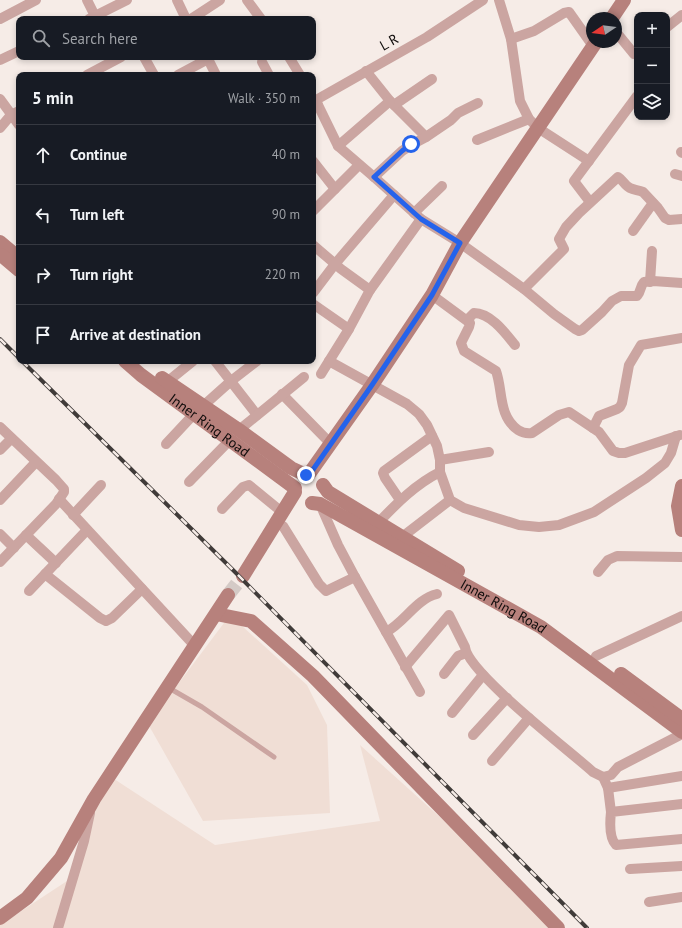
<!DOCTYPE html>
<html lang="en">
<head>
<meta charset="utf-8">
<style>
  :root { --surface:#171b24; --page:#20242c; --text:#f1f3f6; --muted:#9ea1a6; --line:#363941 }
  body { margin:0; font-family:"PT Sans",sans-serif; background:var(--page); color:var(--text) }
  .controls { position:absolute; right:12px; top:12px; display:grid; overflow:hidden; border-radius:8px; box-shadow:0 2px 6px #0003 }
  .controls button { width:36px; height:36px; display:grid; place-items:center; padding:0; border:0; border-bottom:1px solid var(--line); background:var(--surface); color:var(--text); font:20px sans-serif }
  .compass { position:absolute; left:586px; top:12px; width:36px; height:36px; border-radius:50%; background:var(--surface); box-shadow:0 2px 6px #0003; rotate:257deg }
  .stop { position:absolute; width:12px; height:12px; margin:-9px; border:3px solid #2563eb; border-radius:50%; background:#fff }
  .stop.end { background:#2563eb; border-color:#fff; box-shadow:0 1px 4px #0008 }
  .list { margin:0; padding:0; list-style:none }
  h2 { display:flex; justify-content:space-between; align-items:center; height:52px; margin:0; padding:0 16px; font-size:17px }
  h2 small { font-size:13px; font-weight:400; color:var(--muted) }
  .list li { display:grid; grid-template-columns:26px 1fr auto; gap:12px; align-items:center; box-sizing:border-box; height:60px; padding:0 16px; border-top:1px solid var(--line) }
  .list b { display:block; font-size:15px; white-space:nowrap }
  .list em { font-size:13px; font-style:normal; color:var(--muted) }
  .icon { flex:none; width:22px; height:22px; fill:none; stroke:currentColor; stroke-width:2; stroke-linecap:round; stroke-linejoin:round }
  .map { position:relative; flex:none; width:682px; height:928px; overflow:hidden }
  .search { position:absolute; background:var(--surface); box-shadow:0 2px 6px #0003; left:16px; top:16px; width:300px; height:44px; display:flex; align-items:center; gap:10px; box-sizing:border-box; padding:0 14px; border-radius:8px; color:var(--muted); font-size:15px }
  .panel { position:absolute; background:var(--surface); box-shadow:0 2px 6px #0003; left:16px; top:72px; width:300px; height:292px; border-radius:8px }
  .map>svg:first-child { display:block }
  .built { fill:#f0ded5 }
  .lines { fill:none; stroke-linecap:round; stroke-linejoin:round }
  .secondary-tunnel { stroke:#d4cac6; stroke-width:14; stroke-dasharray:14 7; stroke-linecap:butt }
  .lane { stroke:#cba5a1; stroke-width:5 }
  .street { stroke:#cba5a1; stroke-width:10 }
  .secondary { stroke:#b7817c; stroke-width:14 }
  .rail-casing { stroke:#403b39; stroke-width:4 }
  .rail { stroke:#f6ece7; stroke-width:2.5; stroke-dasharray:8; stroke-linecap:butt }
  .route { stroke:#2563eb; stroke-width:5 }
  .labels { text-anchor:middle; dominant-baseline:central; stroke-width:4; stroke-linejoin:round; paint-order:stroke }
  .street-label { font-size:14px; fill:#100c0b; stroke:#f6ece7 }
</style>
</head>
<body>
<div class="map">
<svg width="682" height="928" viewBox="0 0 682 928">
  <rect width="100%" height="100%" fill="#f6ece7"/>
  <g class="built">
    <path d="M230 615 307 685 327 725 330 813 203 821 148 724Z"/>
    <path d="M360 745 563 928H0V925L67 881 108 775 215 845 380 821Z"/>
  </g>
  <g class="lines">
    <path class="secondary-tunnel" d="M228 595 243 576"/>
    <path class="lane" d="M169 688 202 707 274 757"/>
    <g class="street">
      <path d="M87 0 95 16"/>
      <path d="M177 0 186 19"/>
      <path d="M247 0 261 19"/>
      <path d="M499 0 511 39 520 101 529 119 538 128 589 161"/>
      <path d="M0 19 36 0"/>
      <path d="M89 19 127 0"/>
      <path d="M191 19 220 0"/>
      <path d="M667 27 682 15"/>
      <path d="M616 32 634 54H637"/>
      <path d="M511 39 534 31 564 13 569 12 593 46"/>
      <path d="M144 57 154 75"/>
      <path d="M207 57 216 75"/>
      <path d="M289 57 300 75"/>
      <path d="M0 60 19 51"/>
      <path d="M262 62 269 75"/>
      <path d="M366 71 390 101 426 137"/>
      <path d="M87 75 121 57"/>
      <path d="M178 75 208 59"/>
      <path d="M0 99 19 125"/>
      <path d="M318 105 338 146 374 177 421 219 460 243 524 289 554 314 575 329 579 331 582 330 602 312 612 301 621 296H637L639 293 642 285 644 282 653 281 682 283"/>
      <path d="M394 105 432 79"/>
      <path d="M315 106 318 105 316 100 427 37 483 0"/>
      <path d="M0 128 11 115 19 111"/>
      <path d="M477 140 529 119"/>
      <path d="M338 146 390 101"/>
      <path d="M681 152 682 153"/>
      <path d="M313 161 335 189"/>
      <path d="M675 174 682 176"/>
      <path d="M374 177 402 151 411 145 426 137 451 120 458 113 478 103"/>
      <path d="M590 202 574 181 637 96"/>
      <path d="M313 211 359 165"/>
      <path d="M414 213 442 186"/>
      <path d="M633 231 653 203"/>
      <path d="M313 245 341 269 370 290"/>
      <path d="M650 282 652 251"/>
      <path d="M524 289 564 249 559 239 566 227 579 213 618 177C623 180 625 186 630 188 634 190 638 190 643 192L658 208 665 218 669 220 682 219"/>
      <path d="M313 293 335 264 394 195"/>
      <path d="M432 295 470 323 469 327 461 343 464 351 496 371C503 390 498 416 518 430 523 433 526 434 532 433L559 415 569 412 599 432 613 451 619 453H625L680 435"/>
      <path d="M313 304 349 329"/>
      <path d="M467 320 474 313C491 313 506 334 515 345"/>
      <path d="M215 361 257 415"/>
      <path d="M329 361 407 404 419 414 427 425 437 446 440 460V472L450 500 464 508 519 525 539 527 559 525 594 512 646 478 665 463 671 453 676 436"/>
      <path d="M321 374 349 329 370 290 421 219"/>
      <path d="M167 382 193 361"/>
      <path d="M282 394 331 444"/>
      <path d="M203 406 231 381 257 361"/>
      <path d="M0 427 56 480 64 489V492L56 504 0 562"/>
      <path d="M593 428 599 416 617 409 620 407 622 403 629 365 641 345 682 338"/>
      <path d="M239 430 304 377"/>
      <path d="M166 444 194 414"/>
      <path d="M0 450 11 439"/>
      <path d="M440 460 489 452"/>
      <path d="M189 482 230 440"/>
      <path d="M59 499 195 646"/>
      <path d="M0 500 36 462"/>
      <path d="M400 500 385 478 383 473 384 471 432 436"/>
      <path d="M320 504 338 545 355 577 420 692"/>
      <path d="M222 509 243 487 249 485 282 512"/>
      <path d="M73 515 101 485"/>
      <path d="M378 523C397 503 416 484 440 472"/>
      <path d="M283 526 319 584 326 591 355 577"/>
      <path d="M0 534 14 548"/>
      <path d="M26 535 56 563"/>
      <path d="M402 537 450 500"/>
      <path d="M598 572 608 560 617 556 682 557"/>
      <path d="M45 574 100 618 106 621 112 618 142 589"/>
      <path d="M29 591 87 530"/>
      <path d="M386 632C405 622 416 599 437 594"/>
      <path d="M596 656 682 616"/>
      <path d="M405 667 449 615 465 647C468 673 570 751 593 772L603 777 608 788 682 776"/>
      <path d="M444 674 458 656 466 653"/>
      <path d="M452 713 483 675"/>
      <path d="M473 735 507 698"/>
      <path d="M492 761 529 718"/>
      <path d="M603 777 611 775 618 767 682 734"/>
      <path d="M608 788 611 812"/>
      <path d="M682 804 611 812C610 821 609 838 616 845L682 839"/>
      <path d="M630 869 682 866"/>
      <path d="M649 902 682 897"/>
      <path d="M58 928 84 841 90 813"/>
    </g>
    <g class="secondary">
      <path d="M612 18 624 0"/>
      <path d="M0 242 19 258"/>
      <path d="M1 255 19 270"/>
      <path id="s1" d="M125 361 141 375 295 488"/>
      <path d="M162 378 239 430 291 468 306 475"/>
      <path d="M309 474 372 385 432 295 460 243 596 42"/>
      <path d="M323 485 328 492 458 571"/>
      <path d="M682 486 678 506 682 530"/>
      <path id="s2" d="M312 503 320 504 541 627 682 732"/>
      <path d="M243 576 295 492"/>
      <path d="M221 615 251 621 313 676 558 928"/>
      <path d="M621 674 682 719"/>
      <path d="M0 918 27 898 61 858 94 799 228 595"/>
    </g>
    <g class="rail-casing">
      <g id="rail">
        <path d="M0 339 19 358"/>
        <path d="M22 361 232 569 587 928"/>
      </g>
    </g>
    <use href="#rail" class="rail"/>
  </g>
  <g class="lines">
    <path class="route" d="M306 475 309 474 312 471 372 385 432 295 460 243 421 219 374 177 402 151 411 144"/>
  </g>
  <g class="labels">
    <g class="street-label">
      <text transform="translate(389 42) rotate(-29)">L R</text>
      <text stroke="none"><textPath href="#s1" startOffset="106">Inner Ring Road</textPath></text>
      <text stroke="none"><textPath href="#s2" startOffset="218">Inner Ring Road</textPath></text>
    </g>
  </g>
</svg>
<div class="controls">
<button>+</button>
<button>−</button>
<button><svg class="icon" aria-label="layers" viewBox="0 0 24 24"><path d="M12 4l9 5-9 5-9-5zM3 14l9 5 9-5"/></svg></button>
</div>
<svg class="compass" viewBox="-18 -18 36 36"><path d="M0-13l5 13h-10z" fill="#e53935"/><path d="M0 13l5-13h-10z" fill="#9ea1a6"/></svg>
<div class="stop" style="left:411px;top:144px"></div>
<div class="stop end" style="left:306px;top:475px"></div>
<div class="search"><svg class="icon" aria-label="search" viewBox="0 0 24 24"><circle cx="10" cy="10" r="6"/><path d="M15 15l6 6"/></svg>Search here</div>
<section class="panel">
<h2>5 min<small>Walk · 350 m</small></h2>
<ul class="list">
<li><svg class="icon" aria-label="ahead" viewBox="0 0 24 24"><path d="M12 20V5M6 11l6-6 6 6"/></svg><div><b>Continue</b></div><em>40 m</em></li>
<li><svg class="icon" aria-label="left" viewBox="0 0 24 24"><path d="M17 20v-9H6M10 6l-5 5 5 5"/></svg><div><b>Turn left</b></div><em>90 m</em></li>
<li><svg class="icon" aria-label="right" viewBox="0 0 24 24"><path d="M7 20v-9h11M14 6l5 5-5 5"/></svg><div><b>Turn right</b></div><em>220 m</em></li>
<li><svg class="icon" aria-label="arrive" viewBox="0 0 24 24"><path d="M6 21V4h12l-3 4 3 4H6"/></svg><div><b>Arrive at destination</b></div></li>
</ul>
</section>
</div>
</body>
</html>
